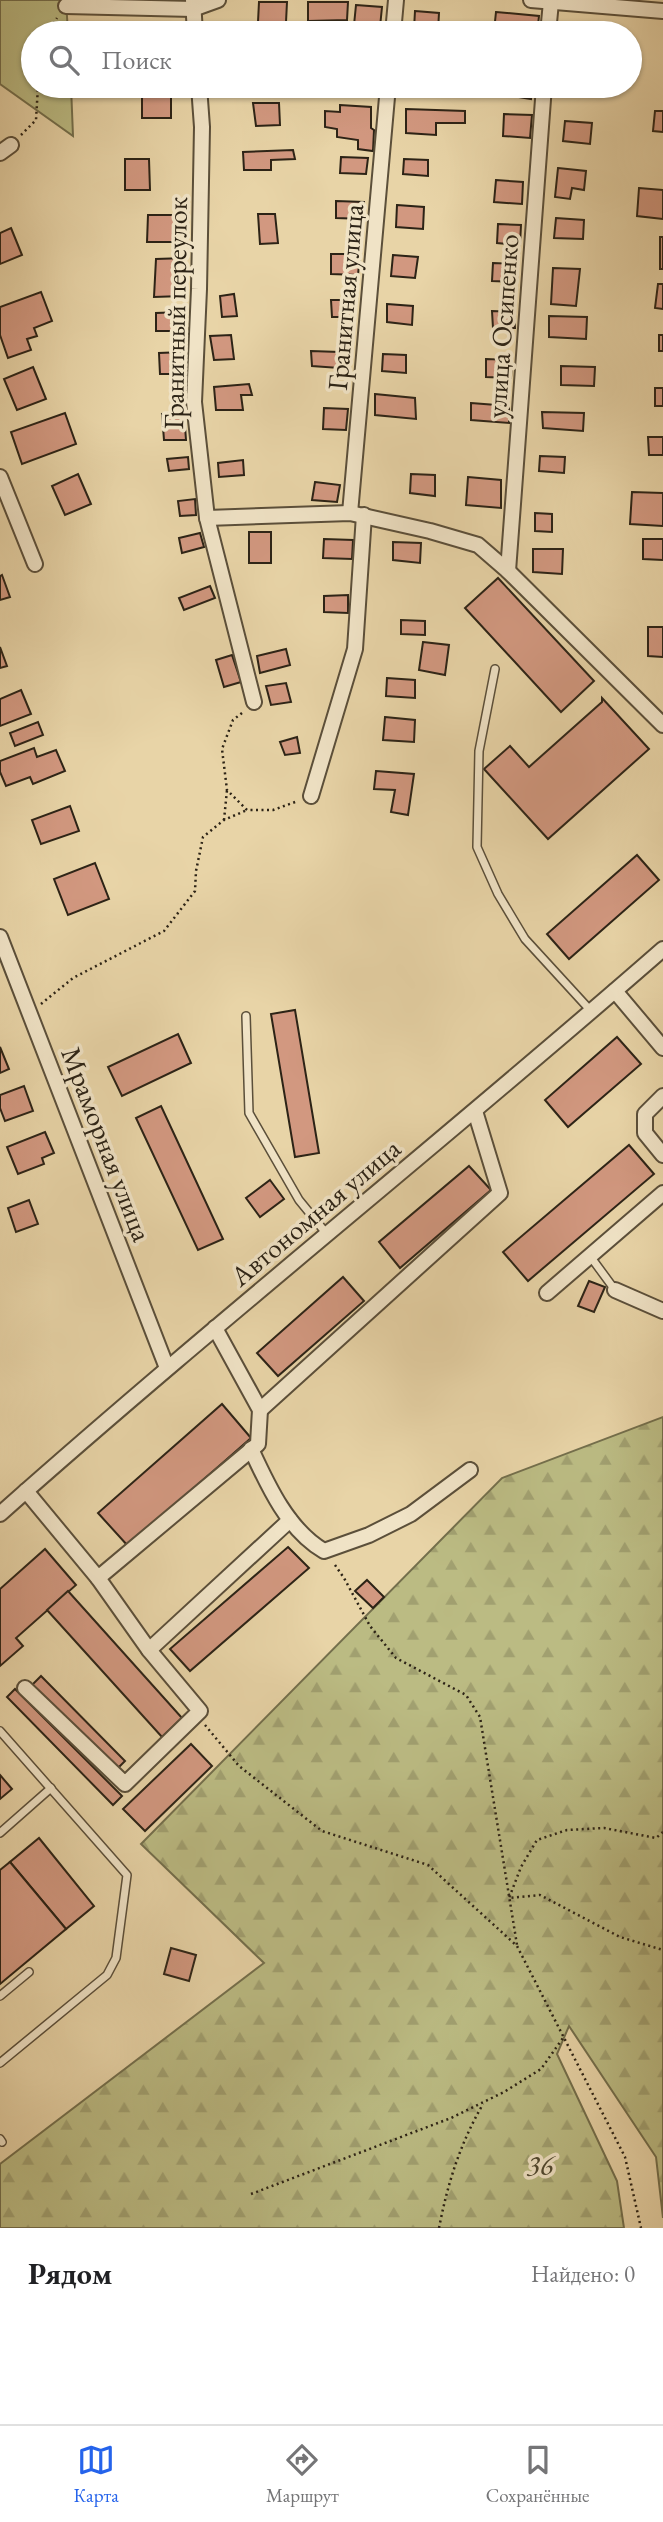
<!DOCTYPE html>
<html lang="ru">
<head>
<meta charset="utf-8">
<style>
  :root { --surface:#fff; --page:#f2f2f2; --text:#202124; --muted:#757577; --line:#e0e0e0; --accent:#2563eb }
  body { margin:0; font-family:"EB Garamond",serif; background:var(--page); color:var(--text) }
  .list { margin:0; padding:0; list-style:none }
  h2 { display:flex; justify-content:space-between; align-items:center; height:91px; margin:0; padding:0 28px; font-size:30px }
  h2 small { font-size:23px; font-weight:400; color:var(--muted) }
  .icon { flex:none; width:38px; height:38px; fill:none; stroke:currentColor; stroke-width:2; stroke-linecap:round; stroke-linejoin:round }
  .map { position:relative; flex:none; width:663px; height:2228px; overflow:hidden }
  .search { position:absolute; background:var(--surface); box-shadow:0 2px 5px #0004; left:21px; right:21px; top:21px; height:77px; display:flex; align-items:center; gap:18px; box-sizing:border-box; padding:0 24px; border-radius:38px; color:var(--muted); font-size:26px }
  .sheet { height:196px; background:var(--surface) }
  nav { display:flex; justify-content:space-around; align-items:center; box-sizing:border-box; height:98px; border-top:2px solid var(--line); background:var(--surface); font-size:19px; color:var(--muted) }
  nav a { display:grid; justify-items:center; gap:4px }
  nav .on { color:var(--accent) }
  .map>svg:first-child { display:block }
  .grass { fill:#bbbb83; stroke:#746f4c; stroke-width:2 }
  .forest { fill:url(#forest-firs); stroke:#746f4c; stroke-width:2 }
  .building { fill:#d29880; stroke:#2c2316; stroke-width:2 }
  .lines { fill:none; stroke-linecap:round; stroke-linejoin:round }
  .service-casing { stroke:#5b4f3a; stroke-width:10 }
  .minor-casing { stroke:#5b4f3a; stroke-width:18 }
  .path { stroke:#2c2316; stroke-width:2.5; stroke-dasharray:2 3.5; stroke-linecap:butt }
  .service { stroke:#f0e3c6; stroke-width:7 }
  .minor { stroke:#f0e3c6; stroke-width:14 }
  .labels { text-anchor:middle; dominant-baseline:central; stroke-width:7; stroke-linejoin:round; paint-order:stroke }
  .street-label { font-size:28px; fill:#2c2316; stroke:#f0e3c6 }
  .park-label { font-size:28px; font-style:italic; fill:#504931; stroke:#f0e3c6 }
</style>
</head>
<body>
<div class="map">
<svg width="663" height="2228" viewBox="0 0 663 2228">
  <defs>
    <pattern id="forest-firs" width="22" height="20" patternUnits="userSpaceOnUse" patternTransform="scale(1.75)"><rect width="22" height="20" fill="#bbbb83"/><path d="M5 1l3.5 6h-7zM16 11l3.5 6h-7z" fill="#a1a070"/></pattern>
  </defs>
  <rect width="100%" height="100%" fill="#e8d4a7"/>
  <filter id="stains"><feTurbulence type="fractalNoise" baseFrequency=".00286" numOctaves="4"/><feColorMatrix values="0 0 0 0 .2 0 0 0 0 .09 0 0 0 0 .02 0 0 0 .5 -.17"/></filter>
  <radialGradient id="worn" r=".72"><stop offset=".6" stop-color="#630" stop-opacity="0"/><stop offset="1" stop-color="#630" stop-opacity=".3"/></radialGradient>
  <path class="grass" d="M0 0H66L68 33H33V86H71L73 136 0 84Z"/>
  <path class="forest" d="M663 1417V2218L656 2157 569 2026 557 2054 617 2181 624 2228H0V2164L264 1963 141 1844 502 1478Z"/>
  <g class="building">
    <path d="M259 2H287L286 22H258Z"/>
    <path d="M308 2H348L347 20 308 21Z"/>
    <path d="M356 5 382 7 380 27 354 25Z"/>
    <path d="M415 11 439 13 438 31 414 29Z"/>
    <path d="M496 12 539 16 537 33 494 31Z"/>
    <path d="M570 23 586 25V33H570Z"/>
    <rect x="143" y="27" width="16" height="6"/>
    <path d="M508 86H532L531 99 507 95Z"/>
    <path d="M565 86H614V90L599 88V96L566 94Z"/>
    <rect x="142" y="89" width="29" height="29"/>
    <path d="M253 103H279L280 125 256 126Z"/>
    <path d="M340 105 371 107V128L374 130 373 151 358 149V140L337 137V129L325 127V111L340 112Z"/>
    <path d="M406 109 465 111V123H436V135L406 133Z"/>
    <path d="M655 111H663V132L653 131Z"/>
    <path d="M504 114 532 115 530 138 503 136Z"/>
    <path d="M565 121 592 123 590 144 563 141Z"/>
    <path d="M293 150 295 159 271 160V170H244L243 152Z"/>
    <path d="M341 157 368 158 366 174 340 173Z"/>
    <path d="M125 159H149L150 190H125Z"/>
    <path d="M404 159 428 160V176L403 174Z"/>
    <path d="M558 168 586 171 584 190 572 188 570 199 555 197Z"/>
    <path d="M496 180 523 182 522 204 494 202Z"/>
    <path d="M639 188 663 190V219L637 216Z"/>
    <path d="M336 201 364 202V219L336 218Z"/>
    <path d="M397 205 424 207 423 229 396 227Z"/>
    <path d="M258 214H275L278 243 260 244Z"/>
    <path d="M148 215H177V242H147Z"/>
    <path d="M556 218 584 220 583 239 554 238Z"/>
    <path d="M498 224 521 225 520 245 497 243Z"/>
    <path d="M11 228 22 255 0 264V233Z"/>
    <rect x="660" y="237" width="3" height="32"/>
    <path d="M331 254H360L358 275 331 274Z"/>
    <path d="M393 255 418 257 415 278 391 276Z"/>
    <path d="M185 258 182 296 154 297 156 259Z"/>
    <path d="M493 263 518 264 517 282 492 281Z"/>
    <path d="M553 268 580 269 576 306 551 304Z"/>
    <path d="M658 284H663V309L655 308Z"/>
    <path d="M41 292 52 321 34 328 37 336 27 339 31 350 8 358 0 335V307Z"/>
    <path d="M234 294 237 316 222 317 220 296Z"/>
    <path d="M331 300H354L355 317H332Z"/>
    <path d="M387 304 413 306 412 325 387 322Z"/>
    <path d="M492 311 514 312 515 328H493Z"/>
    <path d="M183 312 184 331H156V313Z"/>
    <path d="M549 316 587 317 586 339 549 337Z"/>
    <path d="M231 335 234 359 214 360 210 336Z"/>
    <rect x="659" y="335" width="4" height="16"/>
    <path d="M311 351 339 352V368L312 366Z"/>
    <path d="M183 352V374H160L159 353Z"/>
    <path d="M383 354 406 355V373L382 371Z"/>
    <path d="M486 359 512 360 511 378 486 377Z"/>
    <path d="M561 366 595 367 594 386 561 385Z"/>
    <path d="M33 367 46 399 17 410 4 379Z"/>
    <path d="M249 384 252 395H241L243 410H216L214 387Z"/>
    <rect x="655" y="388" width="8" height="18"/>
    <path d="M375 394 415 398 416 419 375 415Z"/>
    <path d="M471 403 509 406V423L471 420Z"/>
    <path d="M324 408 348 409 346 430 323 429Z"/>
    <path d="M184 412 186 440H164L162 414Z"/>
    <path d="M542 412 584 413 583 431 543 428Z"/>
    <path d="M65 413 76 444 22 464 11 432Z"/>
    <path d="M648 437H663V455H649Z"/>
    <path d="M540 456 565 457 564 473 539 471Z"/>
    <path d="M188 457 189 469 169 471 167 459Z"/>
    <path d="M243 460 244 475 219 477 218 463Z"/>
    <path d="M78 474 91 504 65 515 52 486Z"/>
    <path d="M411 474 435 475V496L410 493Z"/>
    <path d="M468 477 501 480V508L466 505Z"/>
    <path d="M315 482 340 485 337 502 312 500Z"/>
    <path d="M632 492 663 493V526L630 524Z"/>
    <path d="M195 499 196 515 180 516 178 501Z"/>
    <path d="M535 513 552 514V532L535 531Z"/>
    <rect x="249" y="532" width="22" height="31"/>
    <path d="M200 533 204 547 182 553 179 538Z"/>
    <path d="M324 539 353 540 352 559 323 558Z"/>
    <path d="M643 539H663V560L643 559Z"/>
    <path d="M393 542 421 543 420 563 393 560Z"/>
    <path d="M533 549H563L562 574 533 572Z"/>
    <path d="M2 575 10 597 0 600V576Z"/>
    <path d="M498 578 594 681 561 712 465 608Z"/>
    <path d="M210 586 215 598 184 610 179 598Z"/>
    <path d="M348 595V613L324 612V596Z"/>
    <path d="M401 620 425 621V635L401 634Z"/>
    <path d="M648 627H663V657L648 656Z"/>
    <path d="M423 642 449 645 445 675 419 670Z"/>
    <path d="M0 647 7 666 0 668Z"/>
    <path d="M286 649 290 665 260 673 257 656Z"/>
    <path d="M232 655 241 682 224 687 216 660Z"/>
    <path d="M387 678 415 680V698L386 696Z"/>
    <path d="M286 683 291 702 271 705 266 686Z"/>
    <path d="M21 690 31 714 0 726V699Z"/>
    <path d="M602 698 649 749 548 839 484 769 510 746 529 767 602 702Z"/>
    <path d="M385 717 415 720 414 742 383 740Z"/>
    <path d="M38 722 43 735 15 746 10 733Z"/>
    <path d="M297 737 300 753 285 755 280 742Z"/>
    <path d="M34 748 37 757 56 750 65 771 33 784 30 777 6 786 0 772V761Z"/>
    <path d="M376 771 414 774 408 815 391 812 395 790 374 789Z"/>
    <path d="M70 806 79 831 41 844 32 820Z"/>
    <path d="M637 855 659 880 569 959 547 934Z"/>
    <path d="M95 863 109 899 68 915 54 879Z"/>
    <path d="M295 1010 319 1153 295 1157 271 1014Z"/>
    <path d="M178 1034 191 1063 122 1096 108 1067Z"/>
    <path d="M617 1037 641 1064 568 1127 545 1100Z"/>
    <path d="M0 1047 9 1069 0 1073Z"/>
    <path d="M24 1086 33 1111 5 1121 0 1108V1095Z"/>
    <path d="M161 1106 223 1239 198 1250 136 1118Z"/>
    <path d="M45 1132 54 1153 42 1158 44 1164 18 1174 7 1147Z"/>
    <path d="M629 1145 654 1174 528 1281 503 1252Z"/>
    <path d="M469 1166 491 1190 400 1268 379 1242Z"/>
    <path d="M270 1180 284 1199 260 1217 246 1198Z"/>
    <path d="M29 1200 38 1224 16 1232 8 1208Z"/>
    <path d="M343 1277 364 1301 278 1376 257 1353Z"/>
    <path d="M589 1281 605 1287 594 1312 578 1306Z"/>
    <path d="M222 1404 251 1438 128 1546 98 1513Z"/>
    <path d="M288 1547 309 1568 190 1671 170 1649Z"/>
    <path d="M45 1549 76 1585 16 1638 23 1646 0 1666V1589Z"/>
    <path d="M367 1580 384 1597 373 1608 355 1591Z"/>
    <path d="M68 1591 182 1718 162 1737 47 1610Z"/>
    <path d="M41 1676 125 1761 116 1770 32 1685Z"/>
    <path d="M15 1689 122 1796 113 1805 7 1697Z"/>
    <path d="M191 1744 212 1766 145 1831 123 1809Z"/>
    <path d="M0 1775 12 1789 0 1799Z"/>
    <path d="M39 1838 94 1906 66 1929 10 1862Z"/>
    <path d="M10 1862 66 1929 0 1984V1870Z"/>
    <path d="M171 1948 196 1955 189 1981 164 1974Z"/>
  </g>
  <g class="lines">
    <g class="service-casing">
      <g id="service">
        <path d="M495 669 479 751 477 847 498 894 525 939 591 1011"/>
        <path d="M246 1016 249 1113 299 1200 326 1233"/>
        <path d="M590 1256 615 1290"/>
        <path d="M0 1731 127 1875 116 1958 107 1975 0 2063"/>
        <path d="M0 1833 51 1788"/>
        <path d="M0 1996 29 1972"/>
        <path d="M0 2139 2 2142"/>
      </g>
    </g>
    <g class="minor-casing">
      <g id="minor">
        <path d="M193 0 195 33"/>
        <path d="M531 0 663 11"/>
        <path d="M66 6 193 9 218 0"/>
        <path d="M393 33 396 0"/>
        <path d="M548 33 551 2"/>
        <path d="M199 86 202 127 199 289 194 402 207 518 254 702"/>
        <path d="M0 153 11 145"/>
        <path d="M0 477 35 564"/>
        <path d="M350 513 388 86"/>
        <path d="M207 518 350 513 430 531 478 545 508 571 663 725"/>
        <path d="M508 571 544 86"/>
        <path d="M311 796 355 649 364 515"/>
        <path d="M0 937 167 1368"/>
        <path d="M615 991 663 1048"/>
        <path d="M663 1096 645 1114V1133L663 1155"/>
        <path d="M615 1290 663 1311"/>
        <path d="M547 1293 663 1193"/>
        <path d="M260 1410 500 1193 475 1111"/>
        <path d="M251 1449C268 1486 288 1530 324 1551L369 1535 411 1514 470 1470"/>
        <path d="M26 1491 98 1578 258 1444 260 1410 215 1328"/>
        <path d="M0 1514C217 1321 445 1140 663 949"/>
        <path d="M98 1578 149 1650 290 1520"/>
        <path d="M25 1688 125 1784 200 1711 149 1650"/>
      </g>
    </g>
    <g class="path">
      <path d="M48 33 57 18"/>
      <path d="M21 135 36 120 38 86"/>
      <path d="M242 713 233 720 222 749 227 790 247 810H273L298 801"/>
      <path d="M224 820 227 790"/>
      <path d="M41 1004 73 978 164 931 195 891 196 871 203 837 224 820 247 810"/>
      <path d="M335 1565 344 1578 370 1626 396 1658 466 1695 480 1717 517 1945"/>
      <path d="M205 1725 239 1766 322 1831 428 1865 517 1946 625 2157 641 2228"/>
      <path d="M663 1832 656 1838 604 1828 567 1830 537 1840 521 1867 509 1898 540 1895 620 1937 663 1950"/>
      <path d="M251 2194 451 2118 504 2092 541 2069 563 2038"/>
      <path d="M439 2228C448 2182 460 2144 483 2104"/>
    </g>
    <use href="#service" class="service"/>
    <use href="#minor" class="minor"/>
  </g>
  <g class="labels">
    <g class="street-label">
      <text transform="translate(345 297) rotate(-85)">Гранитная улица</text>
      <text transform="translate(175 313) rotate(-89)">Гранитный переулок</text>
      <text transform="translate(502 326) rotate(-86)">улица Осипенко</text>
      <text transform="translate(107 1144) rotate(69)">Мраморная улица</text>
      <text transform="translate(315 1212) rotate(-40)">Автономная улица</text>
    </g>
    <g class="park-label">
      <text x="540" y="2165">36</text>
    </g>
  </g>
  <rect width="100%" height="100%" filter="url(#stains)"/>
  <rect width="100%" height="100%" fill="url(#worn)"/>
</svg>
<div class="search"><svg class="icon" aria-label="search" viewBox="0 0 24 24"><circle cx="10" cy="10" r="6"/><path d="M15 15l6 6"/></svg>Поиск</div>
</div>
<section class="sheet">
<h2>Рядом<small>Найдено: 0</small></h2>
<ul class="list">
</ul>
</section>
<nav>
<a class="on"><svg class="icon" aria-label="map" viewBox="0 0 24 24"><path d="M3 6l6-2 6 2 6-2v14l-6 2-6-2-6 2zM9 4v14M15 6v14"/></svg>Карта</a>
<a><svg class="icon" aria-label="directions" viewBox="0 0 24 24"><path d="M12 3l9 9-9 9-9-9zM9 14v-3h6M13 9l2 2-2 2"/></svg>Маршрут</a>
<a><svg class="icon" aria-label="saved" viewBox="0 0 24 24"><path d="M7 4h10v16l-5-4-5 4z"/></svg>Сохранённые</a>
</nav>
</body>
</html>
